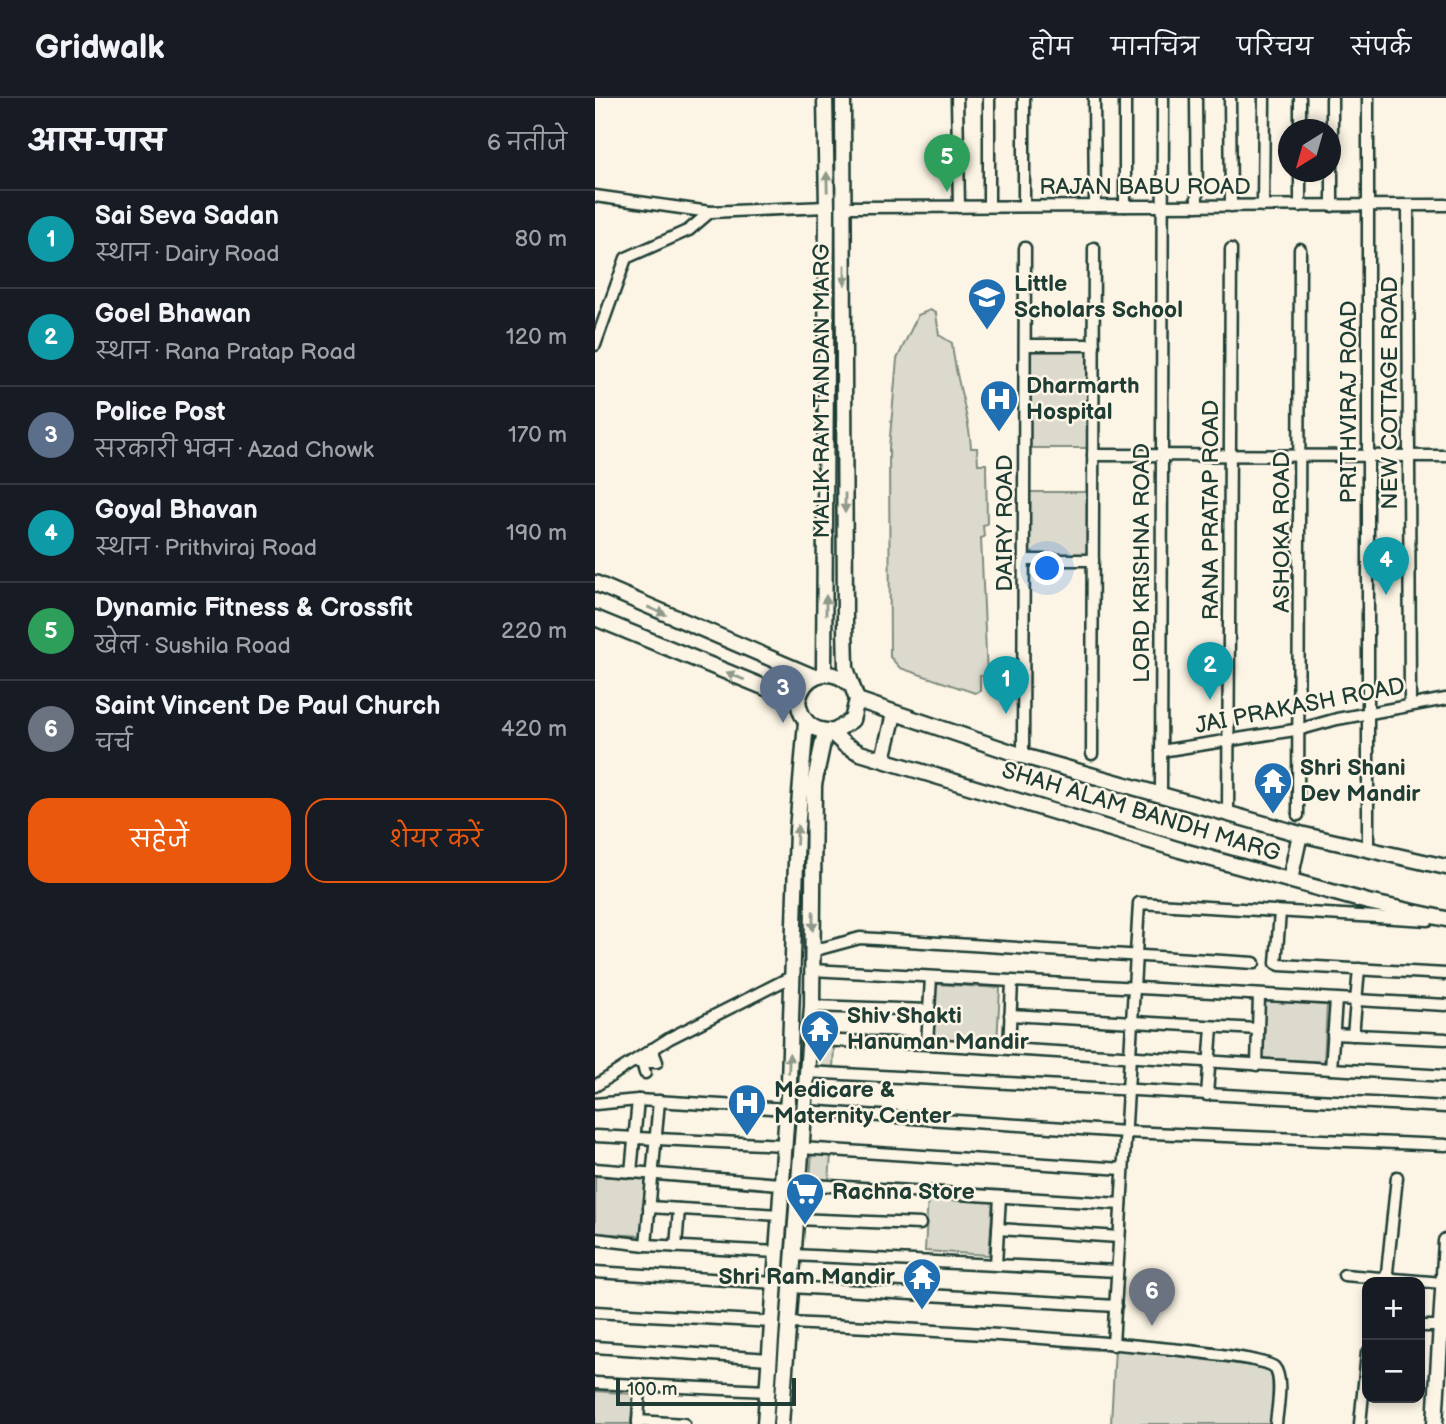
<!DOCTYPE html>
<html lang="hi">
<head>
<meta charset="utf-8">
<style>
  :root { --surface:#171b24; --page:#20242c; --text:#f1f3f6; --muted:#9ea1a6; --line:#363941; --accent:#ea580c }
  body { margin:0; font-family:"Balsamiq Sans","Playpen Sans Deva",sans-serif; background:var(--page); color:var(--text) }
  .controls { position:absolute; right:21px; bottom:21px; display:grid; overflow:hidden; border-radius:14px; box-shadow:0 4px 10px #0003 }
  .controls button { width:63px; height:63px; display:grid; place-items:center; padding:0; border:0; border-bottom:2px solid var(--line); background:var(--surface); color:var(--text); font:35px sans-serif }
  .compass { position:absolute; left:683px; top:21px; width:63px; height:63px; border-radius:50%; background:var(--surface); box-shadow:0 4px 10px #0003; rotate:217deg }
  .scale { position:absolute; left:21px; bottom:18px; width:180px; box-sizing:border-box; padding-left:7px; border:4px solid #1f3d34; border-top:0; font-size:19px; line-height:24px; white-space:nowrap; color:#1f3d34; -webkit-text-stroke:5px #fcf5e5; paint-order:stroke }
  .you { position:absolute; left:453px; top:471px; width:24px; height:24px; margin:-18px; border:5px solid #fff; border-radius:50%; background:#1a73e8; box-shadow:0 0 0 10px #1a73e833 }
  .badge { display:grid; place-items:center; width:46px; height:46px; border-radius:50%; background:var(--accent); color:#fff; font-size:23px; font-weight:700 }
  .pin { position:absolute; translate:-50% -58px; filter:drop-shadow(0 2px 4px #0008) }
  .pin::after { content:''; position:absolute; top:37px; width:24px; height:21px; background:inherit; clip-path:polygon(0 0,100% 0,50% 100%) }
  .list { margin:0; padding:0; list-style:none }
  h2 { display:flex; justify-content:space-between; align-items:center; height:91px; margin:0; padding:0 28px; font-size:30px }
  h2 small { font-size:23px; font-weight:400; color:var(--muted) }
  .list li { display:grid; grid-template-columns:46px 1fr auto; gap:21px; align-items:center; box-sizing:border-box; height:98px; padding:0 28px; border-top:2px solid var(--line) }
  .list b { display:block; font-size:26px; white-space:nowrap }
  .list p { margin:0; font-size:23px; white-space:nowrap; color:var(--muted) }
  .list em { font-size:23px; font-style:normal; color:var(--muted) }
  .actions { display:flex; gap:14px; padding:21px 28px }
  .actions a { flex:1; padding:16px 0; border:2px solid var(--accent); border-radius:21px; text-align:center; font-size:24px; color:var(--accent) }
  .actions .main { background:var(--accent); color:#fff }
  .map { position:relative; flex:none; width:851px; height:1326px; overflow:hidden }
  header { display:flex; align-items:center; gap:42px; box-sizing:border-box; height:98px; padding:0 35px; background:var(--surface); border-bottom:2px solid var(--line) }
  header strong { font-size:33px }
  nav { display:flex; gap:38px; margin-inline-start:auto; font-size:24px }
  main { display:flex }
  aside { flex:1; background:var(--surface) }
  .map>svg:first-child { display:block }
  .green { fill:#dcdacc; stroke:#7e8c80; stroke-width:2 }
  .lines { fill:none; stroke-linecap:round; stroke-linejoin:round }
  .stream { stroke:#758479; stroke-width:3.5 }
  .street-casing { stroke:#1f3d34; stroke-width:15 }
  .secondary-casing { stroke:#1f3d34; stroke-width:19 }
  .street { stroke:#fcf5e5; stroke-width:10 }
  .secondary { stroke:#fcf5e5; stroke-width:14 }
  .oneway { fill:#8e998c }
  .labels { text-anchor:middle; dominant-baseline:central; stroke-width:5; stroke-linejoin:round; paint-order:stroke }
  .street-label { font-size:23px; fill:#1f3d34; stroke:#fcf5e5 }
  .poi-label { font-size:23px; font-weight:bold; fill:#1f3d34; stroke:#fcf5e5; text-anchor:start }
</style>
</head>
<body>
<header>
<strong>Gridwalk</strong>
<nav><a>होम</a><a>मानचित्र</a><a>परिचय</a><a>संपर्क</a></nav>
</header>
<main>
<aside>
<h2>आस-पास<small>6 नतीजे</small></h2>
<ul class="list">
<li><span class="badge" style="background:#0f9aa8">1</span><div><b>Sai Seva Sadan</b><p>स्थान · Dairy Road</p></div><em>80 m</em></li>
<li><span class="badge" style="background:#0f9aa8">2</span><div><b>Goel Bhawan</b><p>स्थान · Rana Pratap Road</p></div><em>120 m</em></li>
<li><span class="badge" style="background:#5c6f8a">3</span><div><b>Police Post</b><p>सरकारी भवन · Azad Chowk</p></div><em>170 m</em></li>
<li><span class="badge" style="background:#0f9aa8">4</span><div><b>Goyal Bhavan</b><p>स्थान · Prithviraj Road</p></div><em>190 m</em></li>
<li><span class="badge" style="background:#2e9e5b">5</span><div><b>Dynamic Fitness &amp; Crossfit</b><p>खेल · Sushila Road</p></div><em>220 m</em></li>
<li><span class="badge" style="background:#6b7280">6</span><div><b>Saint Vincent De Paul Church</b><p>चर्च</p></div><em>420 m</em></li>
</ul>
<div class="actions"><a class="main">सहेजें</a><a>शेयर करें</a></div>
</aside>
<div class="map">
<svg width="851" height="1326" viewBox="0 0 851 1326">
  <rect width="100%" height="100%" fill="#fcf5e5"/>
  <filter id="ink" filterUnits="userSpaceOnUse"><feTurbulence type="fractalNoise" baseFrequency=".0143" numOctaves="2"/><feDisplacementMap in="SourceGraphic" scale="14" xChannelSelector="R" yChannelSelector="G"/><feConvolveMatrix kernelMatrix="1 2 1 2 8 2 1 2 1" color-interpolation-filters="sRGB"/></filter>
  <g filter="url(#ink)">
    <g class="green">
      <path d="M335 212 341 215 344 237 357 245C360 281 374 314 376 350H382L383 366H391L392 426 388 427 389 439 386 440 392 578H385V593L380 595 305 570 295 559 294 350 302 261 323 217Z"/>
      <path d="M434 251 492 252V350H434Z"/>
      <path d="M434 394H493V458L435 459Z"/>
      <path d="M341 886 405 890 402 946 338 942Z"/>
      <path d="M668 903 732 907 729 964 664 960Z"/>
      <path d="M221 946 239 947 238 972 220 971Z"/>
      <path d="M217 1054 236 1056 234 1083 215 1081Z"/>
      <path d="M0 1078 52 1081 49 1138 0 1135Z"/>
      <path d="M333 1097 398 1101 394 1157 330 1153Z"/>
      <path d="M520 1250 681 1271V1326H516Z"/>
      <path d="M0 1293 38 1296 36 1326H0Z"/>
    </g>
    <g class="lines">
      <g class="stream">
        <path d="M524 1241 536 1243"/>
        <path d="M513 1244 514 1210"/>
        <path d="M469 1249 516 1252"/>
      </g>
      <g class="street-casing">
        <g id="street">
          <path d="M362 0 364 109"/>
          <path d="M429 0V108"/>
          <path d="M499 0 500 108"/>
          <path d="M601 0 602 108"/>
          <path d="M635 0 636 108"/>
          <path d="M705 0V32"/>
          <path d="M705 74V108"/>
          <path d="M0 98 115 114 232 109"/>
          <path d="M394 108V0"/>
          <path d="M530 108V0"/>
          <path d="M668 108 669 0"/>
          <path d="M737 108V0"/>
          <path d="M813 108 815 607"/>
          <path d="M250 109 851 107"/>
          <path d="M0 247 31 160 94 132 115 114"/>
          <path d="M430 247H499"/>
          <path d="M498 357 851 358"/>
          <path d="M429 462H498"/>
          <path d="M566 653 706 631 742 621 851 601"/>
          <path d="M497 656 499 150"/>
          <path d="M428 658 430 150"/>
          <path d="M566 696 568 0"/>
          <path d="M633 716 636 151"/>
          <path d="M703 717 705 151"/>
          <path d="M773 752V0"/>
          <path d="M685 814 681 865 685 867 851 876"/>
          <path d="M217 853 265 840 659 865"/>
          <path d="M217 872 851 907"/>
          <path d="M217 908 334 912"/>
          <path d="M415 917 663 931"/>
          <path d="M738 936 851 941"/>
          <path d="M758 937 764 871"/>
          <path d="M215 942 332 946 851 978"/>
          <path d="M332 946 336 880"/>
          <path d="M414 951 417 884"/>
          <path d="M38 964H62L57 951"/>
          <path d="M47 964 50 975"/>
          <path d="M662 967 664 898"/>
          <path d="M736 971 741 902"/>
          <path d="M212 974 851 1009"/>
          <path d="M0 988 75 940 198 878"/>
          <path d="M612 997 617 929"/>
          <path d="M0 1006 43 1002 192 1011"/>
          <path d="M209 1013 531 1034 851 1047"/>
          <path d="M0 1038 189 1047"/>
          <path d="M206 1050 528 1071"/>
          <path d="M0 1071 185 1086"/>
          <path d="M36 1074 43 1002"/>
          <path d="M202 1086 526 1106"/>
          <path d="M54 1109 185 1117"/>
          <path d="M200 1121 325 1126"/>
          <path d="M403 1131 524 1139"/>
          <path d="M0 1141 51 1147 182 1154"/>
          <path d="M51 1147 64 1003"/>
          <path d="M81 1149 84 1111"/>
          <path d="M198 1157 522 1173"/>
          <path d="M401 1166 405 1099"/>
          <path d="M0 1174 180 1185"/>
          <path d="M749 1177 848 1185"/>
          <path d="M791 1184 802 1079"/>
          <path d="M196 1189 521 1208"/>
          <path d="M0 1214 179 1224"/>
          <path d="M193 1225C249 1227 661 1249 679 1269 689 1280 682 1312 681 1326"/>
          <path d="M825 1228H850"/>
          <path d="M518 1247 544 805 833 822"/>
          <path d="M0 1249 174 1261"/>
          <path d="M0 1285 172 1293"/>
          <path d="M43 1323 89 1326"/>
          <path d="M43 1326 45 1287"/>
          <path d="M765 1326 772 1255"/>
        </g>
      </g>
      <g class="secondary-casing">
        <g id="secondary">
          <path d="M248 0 250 527 251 570 262 602 257 622 240 633C218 635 206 624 203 603 209 576 233 568 254 585"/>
          <path d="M0 485 219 579"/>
          <path d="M0 520 203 603"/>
          <path d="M229 575 232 109 230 0"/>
          <path d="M262 602 428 658 705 736 851 769"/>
          <path d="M236 634 250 647 265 655 585 752 773 804 851 821"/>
          <path d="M288 661 299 616"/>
          <path d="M695 782 705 736"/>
          <path d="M170 1326 194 984 202 732 211 624"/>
          <path d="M186 1326 217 908 219 687 230 634"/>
          <path d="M840 1326 851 1143"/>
        </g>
      </g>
      <use href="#street" class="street"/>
      <use href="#secondary" class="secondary"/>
    </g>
    <defs><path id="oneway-solid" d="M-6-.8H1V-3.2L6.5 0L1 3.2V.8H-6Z" transform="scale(1.75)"/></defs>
    <g class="oneway">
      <use href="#oneway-solid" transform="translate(232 84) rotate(-91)"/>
      <use href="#oneway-solid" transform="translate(250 177) rotate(90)"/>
      <use href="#oneway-solid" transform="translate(250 405) rotate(90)"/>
      <use href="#oneway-solid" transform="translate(231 507) rotate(-90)"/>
      <use href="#oneway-solid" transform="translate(62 513) rotate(23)"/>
      <use href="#oneway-solid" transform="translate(140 578) rotate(-158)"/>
      <use href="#oneway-solid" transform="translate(202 737) rotate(-87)"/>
      <use href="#oneway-solid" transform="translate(218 823) rotate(91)"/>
      <use href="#oneway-solid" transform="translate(194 965) rotate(-88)"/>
    </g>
  </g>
  <defs>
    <g id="school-pin" transform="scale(2.0125)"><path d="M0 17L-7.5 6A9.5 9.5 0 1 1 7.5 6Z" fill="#1f6fb2" stroke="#fcf5e5"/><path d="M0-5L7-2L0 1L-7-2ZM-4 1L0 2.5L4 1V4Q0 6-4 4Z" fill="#fff"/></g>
    <g id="hospital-pin" transform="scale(2.0125)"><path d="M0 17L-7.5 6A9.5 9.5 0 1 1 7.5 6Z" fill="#1f6fb2" stroke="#fcf5e5"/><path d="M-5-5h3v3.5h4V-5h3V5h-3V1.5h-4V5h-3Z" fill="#fff"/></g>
    <g id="temple-pin" transform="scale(2.0125)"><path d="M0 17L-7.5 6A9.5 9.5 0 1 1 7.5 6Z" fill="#1f6fb2" stroke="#fcf5e5"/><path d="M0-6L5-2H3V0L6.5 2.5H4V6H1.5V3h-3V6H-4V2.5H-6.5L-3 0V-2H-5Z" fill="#fff"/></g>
    <g id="supermarket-pin" transform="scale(2.0125)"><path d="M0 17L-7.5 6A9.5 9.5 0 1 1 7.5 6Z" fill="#1f6fb2" stroke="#fcf5e5"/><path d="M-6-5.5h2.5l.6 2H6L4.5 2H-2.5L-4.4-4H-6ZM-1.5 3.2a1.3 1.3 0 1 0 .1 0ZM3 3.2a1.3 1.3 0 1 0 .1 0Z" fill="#fff"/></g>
  </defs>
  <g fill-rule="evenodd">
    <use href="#school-pin" x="392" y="199"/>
    <use href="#hospital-pin" x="404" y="301"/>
    <use href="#temple-pin" x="678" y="683"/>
    <use href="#temple-pin" x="225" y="931"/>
    <use href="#hospital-pin" x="152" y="1005"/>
    <use href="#supermarket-pin" x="210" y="1094"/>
    <use href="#temple-pin" x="327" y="1179"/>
  </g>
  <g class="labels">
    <g class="street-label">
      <text x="550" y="89">RAJAN BABU ROAD</text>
      <text transform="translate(227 293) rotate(-90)">MALIK RAM TANDAN MARG</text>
      <text transform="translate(795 295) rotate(-90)">NEW COTTAGE ROAD</text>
      <text transform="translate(754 304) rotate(-90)">PRITHVIRAJ ROAD</text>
      <text transform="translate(616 412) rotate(-90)">RANA PRATAP ROAD</text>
      <text transform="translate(410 425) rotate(-90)">DAIRY ROAD</text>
      <text transform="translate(687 434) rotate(-90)">ASHOKA ROAD</text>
      <text transform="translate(547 465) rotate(-90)">LORD KRISHNA ROAD</text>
      <text transform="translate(705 608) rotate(-11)">JAI PRAKASH ROAD</text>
      <text transform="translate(546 714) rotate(17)">SHAH ALAM BANDH MARG</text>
    </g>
    <g class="poi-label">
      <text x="419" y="186">Little<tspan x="419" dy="26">Scholars School</tspan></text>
      <text x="431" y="288">Dharmarth<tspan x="431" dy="26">Hospital</tspan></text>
      <text x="705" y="670">Shri Shani<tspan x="705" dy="26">Dev Mandir</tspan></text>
      <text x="252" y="918">Shiv Shakti<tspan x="252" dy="26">Hanuman Mandir</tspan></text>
      <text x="179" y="992">Medicare &amp;<tspan x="179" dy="26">Maternity Center</tspan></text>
      <text x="237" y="1094">Rachna Store</text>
      <text x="300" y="1179" text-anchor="end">Shri Ram Mandir</text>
    </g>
  </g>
</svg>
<div class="controls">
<button>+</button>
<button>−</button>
</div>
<svg class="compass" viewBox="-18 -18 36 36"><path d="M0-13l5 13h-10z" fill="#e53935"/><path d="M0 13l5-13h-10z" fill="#9ea1a6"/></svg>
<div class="scale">100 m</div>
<div class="you"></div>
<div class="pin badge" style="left:411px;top:616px;background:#0f9aa8">1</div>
<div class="pin badge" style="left:615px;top:602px;background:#0f9aa8">2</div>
<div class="pin badge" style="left:188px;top:625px;background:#5c6f8a">3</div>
<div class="pin badge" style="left:791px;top:497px;background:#0f9aa8">4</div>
<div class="pin badge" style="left:352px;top:94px;background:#2e9e5b">5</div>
<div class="pin badge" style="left:557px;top:1228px;background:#6b7280">6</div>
</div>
</main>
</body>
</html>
